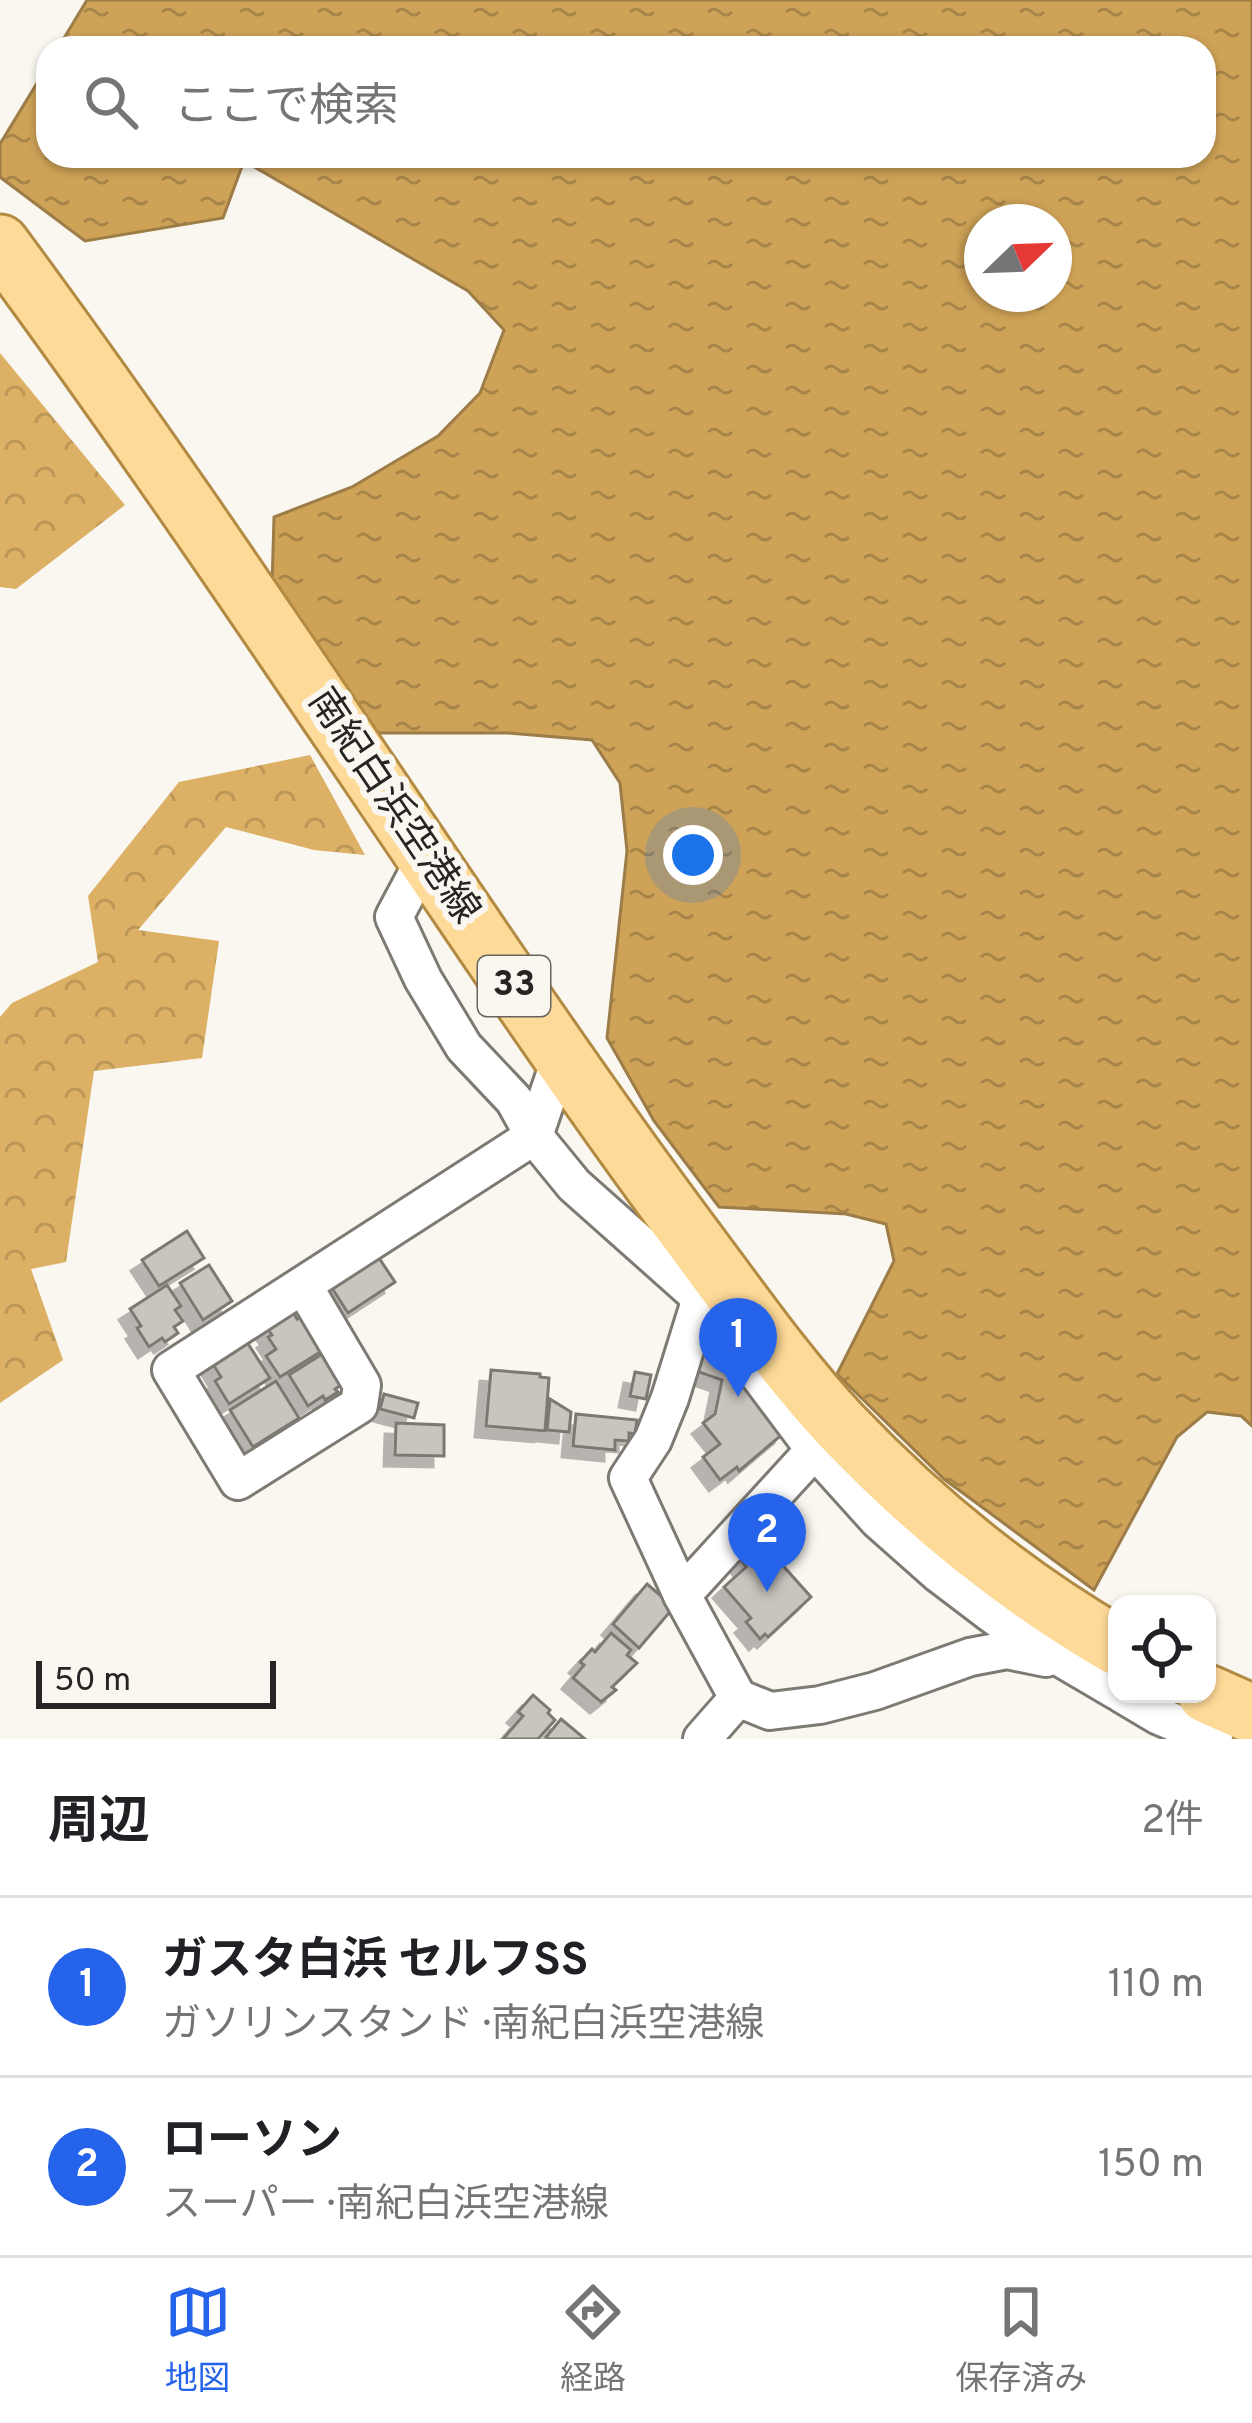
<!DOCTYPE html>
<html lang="ja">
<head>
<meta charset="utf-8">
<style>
  :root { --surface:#fff; --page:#f2f2f2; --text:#202124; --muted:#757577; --line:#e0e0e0; --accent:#2563eb }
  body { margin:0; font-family:Overpass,"Noto Sans JP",sans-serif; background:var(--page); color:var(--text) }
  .controls { position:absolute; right:36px; bottom:36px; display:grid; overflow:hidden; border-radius:24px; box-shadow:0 3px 9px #0004 }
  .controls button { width:108px; height:108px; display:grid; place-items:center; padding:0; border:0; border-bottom:3px solid var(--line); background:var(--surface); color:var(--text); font:60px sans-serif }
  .compass { position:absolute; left:964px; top:204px; width:108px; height:108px; border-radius:50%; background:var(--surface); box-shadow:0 3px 9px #0004; rotate:67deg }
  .scale { position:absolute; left:36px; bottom:30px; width:240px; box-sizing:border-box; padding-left:12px; border:6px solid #262523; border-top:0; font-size:33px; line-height:42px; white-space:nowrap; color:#262523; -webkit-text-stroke:9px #faf6f0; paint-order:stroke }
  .you { position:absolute; left:693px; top:855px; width:42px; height:42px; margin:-30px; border:9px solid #fff; border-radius:50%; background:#1a73e8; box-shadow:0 0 0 18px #1a73e833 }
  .badge { display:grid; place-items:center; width:78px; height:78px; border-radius:50%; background:var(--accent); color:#fff; font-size:39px; font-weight:700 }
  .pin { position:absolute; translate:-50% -99px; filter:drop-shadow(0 3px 6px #0008) }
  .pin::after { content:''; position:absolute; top:63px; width:42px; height:36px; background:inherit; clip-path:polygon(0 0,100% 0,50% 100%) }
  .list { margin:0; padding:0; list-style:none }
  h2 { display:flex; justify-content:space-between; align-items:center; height:156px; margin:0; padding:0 48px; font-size:51px }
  h2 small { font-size:39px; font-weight:400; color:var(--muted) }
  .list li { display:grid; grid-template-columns:78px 1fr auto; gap:36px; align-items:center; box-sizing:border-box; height:180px; padding:0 48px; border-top:3px solid var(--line) }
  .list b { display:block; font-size:45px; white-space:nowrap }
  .list p { margin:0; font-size:39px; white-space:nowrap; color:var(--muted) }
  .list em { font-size:39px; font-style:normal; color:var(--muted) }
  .icon { flex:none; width:66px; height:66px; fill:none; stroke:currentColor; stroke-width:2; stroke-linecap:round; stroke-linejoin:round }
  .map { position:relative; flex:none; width:1252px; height:1739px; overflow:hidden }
  .search { position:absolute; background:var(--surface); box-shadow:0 3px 9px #0004; left:36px; right:36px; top:36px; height:132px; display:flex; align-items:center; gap:30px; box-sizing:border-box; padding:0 42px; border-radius:36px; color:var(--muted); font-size:45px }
  .sheet { height:516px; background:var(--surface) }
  nav { display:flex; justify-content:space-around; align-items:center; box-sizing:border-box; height:168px; border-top:3px solid var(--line); background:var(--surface); font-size:33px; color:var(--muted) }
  nav a { display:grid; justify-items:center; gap:6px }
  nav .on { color:var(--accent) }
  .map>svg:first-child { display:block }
  .forest { fill:url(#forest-crowns) }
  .water { fill:url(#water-ripples); stroke:#9c7c47; stroke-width:3; fill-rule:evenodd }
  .building { fill:#c8c4be; stroke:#7b7872; stroke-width:3; filter:url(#shadow) }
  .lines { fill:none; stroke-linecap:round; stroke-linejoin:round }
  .minor-casing { stroke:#7d7a74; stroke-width:42 }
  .primary-casing { stroke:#b28a42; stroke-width:63 }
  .minor { stroke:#fff; stroke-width:36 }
  .primary { stroke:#feda98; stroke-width:57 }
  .labels { text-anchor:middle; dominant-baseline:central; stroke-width:12; stroke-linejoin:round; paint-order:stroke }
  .shield { fill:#faf6f0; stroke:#666460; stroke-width:3 }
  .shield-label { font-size:36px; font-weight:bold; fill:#262523 }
  .street-label { font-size:39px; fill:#262523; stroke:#faf6f0 }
</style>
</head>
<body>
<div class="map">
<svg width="1252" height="1739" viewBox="0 0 1252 1739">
  <defs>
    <pattern id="forest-crowns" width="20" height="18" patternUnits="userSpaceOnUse" patternTransform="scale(3)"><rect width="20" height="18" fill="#dcb065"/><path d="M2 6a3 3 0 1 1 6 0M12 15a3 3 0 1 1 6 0" fill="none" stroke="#bd9757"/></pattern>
    <pattern id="water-ripples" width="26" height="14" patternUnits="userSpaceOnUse" patternTransform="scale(3)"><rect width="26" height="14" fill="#cea257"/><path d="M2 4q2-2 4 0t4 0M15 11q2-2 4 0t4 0" fill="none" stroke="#a78448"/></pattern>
    <filter id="shadow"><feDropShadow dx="-11" dy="11" stdDeviation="0" flood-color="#0004"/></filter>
  </defs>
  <rect width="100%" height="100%" fill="#faf6f0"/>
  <g class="forest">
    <path d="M0 353 125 505 16 589 0 587Z"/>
    <path d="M310 755 365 855 314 850 226 827 138 930 219 941 202 1058 94 1071 66 1262 31 1269 63 1360 0 1403V1017L12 1003 98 962 88 896 179 782Z"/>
  </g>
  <path class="water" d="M87 0H1252V1426L1241 1416 1207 1412 1177 1437 1094 1590 944 1479 837 1374 894 1261 886 1224 846 1214 719 1207 654 1121 607 1038 627 851 620 783 592 740 508 733H370L272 586 274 517 352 487 438 436 480 393 504 330 468 291 244 161 223 218 85 241 0 177V144L48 65V156H1204V48H58ZM982 222H1054V294H982Z"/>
  <g class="building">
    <path d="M187 1231 204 1258 159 1286 142 1260Z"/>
    <path d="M377 1255 395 1282 348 1313 330 1285Z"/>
    <path d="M209 1265 232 1301 203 1320 180 1283Z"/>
    <path d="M167 1285 181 1306 175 1310 183 1321 174 1327 178 1333 165 1342 162 1338 149 1347 137 1328 141 1326 130 1309Z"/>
    <path d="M293 1312 297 1319 303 1315 325 1349 280 1377 266 1356 276 1349 268 1337 272 1335 267 1328Z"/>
    <path d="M245 1339 270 1378 229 1404 215 1381 221 1377 211 1361Z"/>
    <path d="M715 1339 785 1432 739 1471 737 1467 720 1480 703 1457 720 1444 703 1423 715 1414 722 1380 699 1372 702 1349Z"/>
    <path d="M327 1351 346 1382 335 1389 338 1392 325 1400 323 1396 308 1406 289 1375Z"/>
    <path d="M491 1370 540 1374V1377L549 1378 545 1431 486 1426Z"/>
    <path d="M635 1372 651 1375 646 1399 630 1396Z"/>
    <path d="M276 1381 299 1418 253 1447 230 1410Z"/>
    <path d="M384 1394 418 1403 414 1418 380 1409Z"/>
    <path d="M550 1399 571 1412 569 1432 547 1430Z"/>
    <path d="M576 1414 637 1420 635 1434 629 1433V1441L615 1440V1450L573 1446Z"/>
    <path d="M396 1423 444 1425V1456L395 1455Z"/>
    <path d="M760 1540 811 1597 768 1637 765 1634 760 1639 746 1622 751 1618 724 1587 746 1567 740 1559Z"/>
    <path d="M647 1584 674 1607 639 1648 613 1624Z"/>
    <path d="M611 1633 631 1650 627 1655 637 1663 612 1687 616 1690 601 1702 573 1678 584 1665 580 1662 592 1649 595 1652Z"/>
    <path d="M533 1695 550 1710 548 1713 555 1720 538 1739H503L523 1716 518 1712Z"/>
    <path d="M561 1719 585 1739H549L546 1737Z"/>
  </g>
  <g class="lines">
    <g class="minor-casing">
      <g id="minor">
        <path d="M426 857 394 917 423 979 464 1047 514 1100 534 1136 574 1185 701 1298 814 1449 878 1520 939 1574 989 1612 1020 1634 1117 1691"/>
        <path d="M303 1285 362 1385 359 1405 238 1481 171 1370 534 1136 561 1057"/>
        <path d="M682 1595 628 1478 653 1440 670 1398 701 1298"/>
        <path d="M1122 1694 1159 1716 1214 1739"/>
        <path d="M738 1698 770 1711 820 1705 875 1691 970 1657 1007 1650 1046 1658"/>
        <path d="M702 1739 738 1698 682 1595 830 1433"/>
      </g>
    </g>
    <g class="primary-casing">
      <g id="primary">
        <path d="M0 244C160 460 309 685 460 907 535 1018 610 1127 690 1234 738 1298 786 1367 841 1426 922 1511 1015 1587 1117 1646"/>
        <path d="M1207 1694 1252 1714"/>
      </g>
    </g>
    <use href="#minor" class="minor"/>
    <use href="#primary" class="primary"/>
  </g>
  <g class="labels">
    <rect class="shield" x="478" y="956" width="72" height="60" rx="9"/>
    <g class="shield-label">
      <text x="514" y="986">33</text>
    </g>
    <g class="street-label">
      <text transform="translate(392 807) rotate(56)">南紀白浜空港線</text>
    </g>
  </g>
</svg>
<div class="controls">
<button><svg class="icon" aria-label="locate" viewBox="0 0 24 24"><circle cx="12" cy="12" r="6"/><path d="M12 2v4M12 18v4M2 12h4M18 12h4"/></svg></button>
</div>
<svg class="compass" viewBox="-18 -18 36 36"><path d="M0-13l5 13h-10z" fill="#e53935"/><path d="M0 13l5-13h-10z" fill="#757577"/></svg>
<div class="scale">50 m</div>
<div class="you"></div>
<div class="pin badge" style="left:738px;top:1397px">1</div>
<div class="pin badge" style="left:767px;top:1592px">2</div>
<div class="search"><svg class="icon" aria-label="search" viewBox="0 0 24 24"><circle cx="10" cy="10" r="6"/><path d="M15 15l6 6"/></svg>ここで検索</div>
</div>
<section class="sheet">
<h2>周辺<small>2件</small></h2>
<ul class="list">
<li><span class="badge">1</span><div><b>ガスタ白浜 セルフSS</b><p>ガソリンスタンド · 南紀白浜空港線</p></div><em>110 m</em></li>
<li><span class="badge">2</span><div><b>ローソン</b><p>スーパー · 南紀白浜空港線</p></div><em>150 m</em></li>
</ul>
</section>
<nav>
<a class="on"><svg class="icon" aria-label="map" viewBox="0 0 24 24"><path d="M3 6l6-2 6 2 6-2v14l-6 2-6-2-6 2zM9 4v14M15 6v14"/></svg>地図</a>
<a><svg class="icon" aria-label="directions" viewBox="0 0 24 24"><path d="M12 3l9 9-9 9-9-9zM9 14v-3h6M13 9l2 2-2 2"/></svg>経路</a>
<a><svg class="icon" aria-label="saved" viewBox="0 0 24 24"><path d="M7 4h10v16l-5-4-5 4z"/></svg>保存済み</a>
</nav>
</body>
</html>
